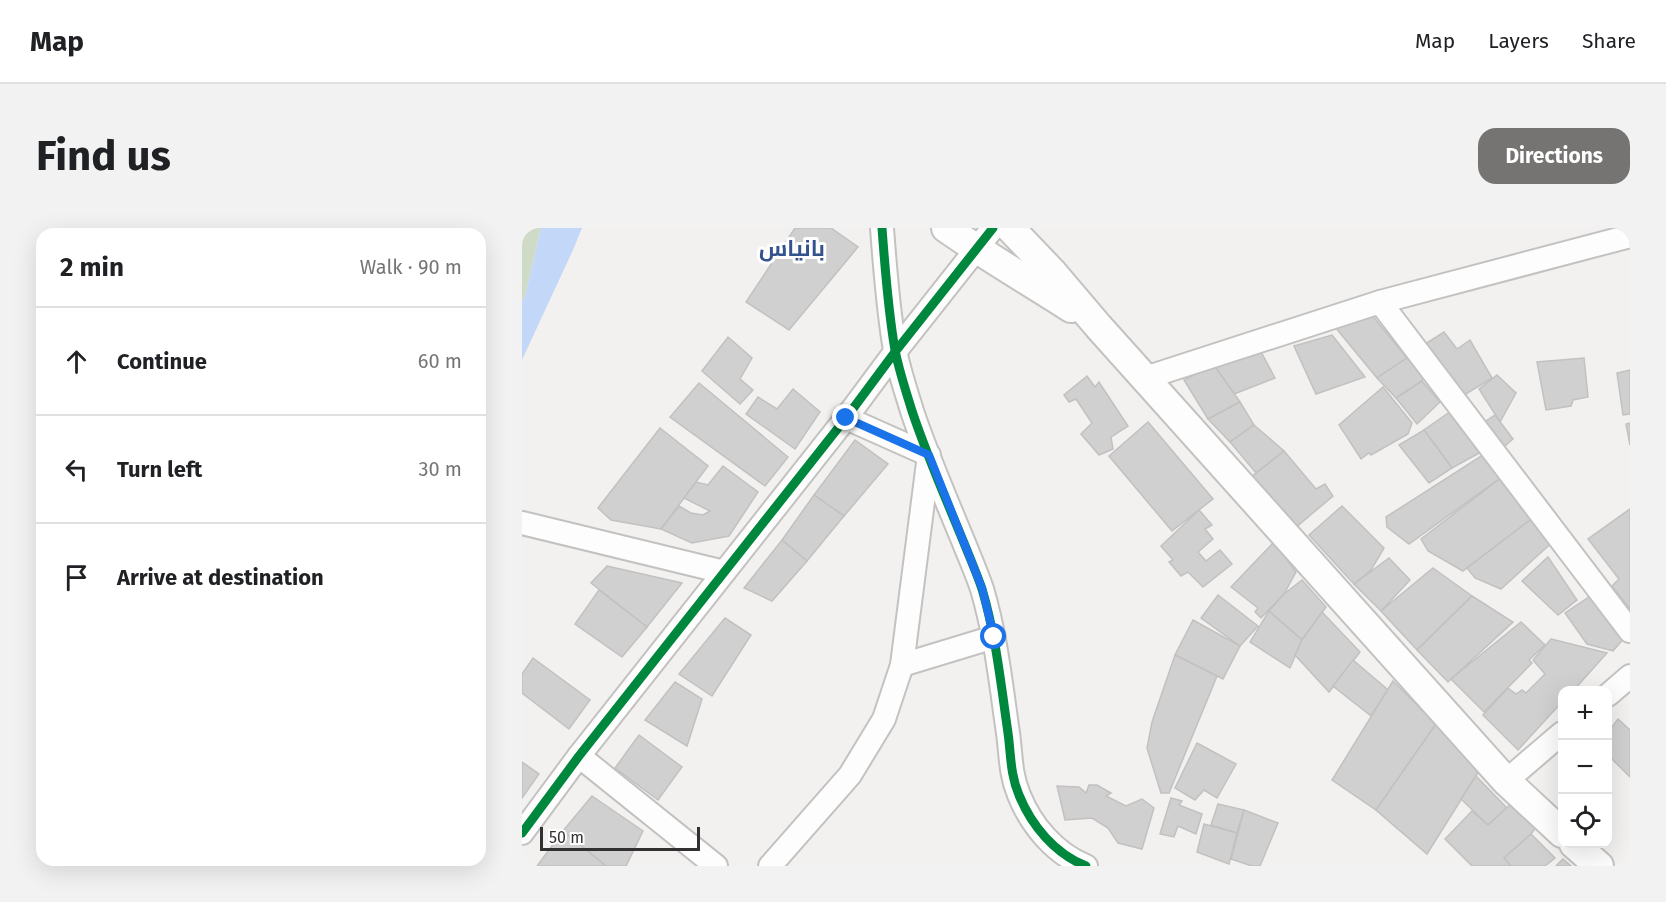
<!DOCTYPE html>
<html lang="en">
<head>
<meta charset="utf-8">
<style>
  :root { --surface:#fff; --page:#f2f2f2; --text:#202124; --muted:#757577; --line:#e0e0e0; --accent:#767473 }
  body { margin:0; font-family:"Fira Sans",Cairo,sans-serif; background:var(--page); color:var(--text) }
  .controls { position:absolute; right:18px; bottom:18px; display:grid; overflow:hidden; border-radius:12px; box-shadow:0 6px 24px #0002 }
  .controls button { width:54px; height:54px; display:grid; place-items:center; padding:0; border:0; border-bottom:2px solid var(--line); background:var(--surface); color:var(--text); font:30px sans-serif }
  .scale { position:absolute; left:18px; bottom:15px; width:160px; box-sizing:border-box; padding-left:6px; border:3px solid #323030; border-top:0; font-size:16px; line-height:21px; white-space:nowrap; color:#323030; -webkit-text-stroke:4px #fffefe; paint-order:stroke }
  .stop { position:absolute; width:18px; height:18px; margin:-14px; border:4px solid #1a73e8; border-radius:50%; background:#fff }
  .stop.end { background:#1a73e8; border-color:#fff; box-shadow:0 2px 6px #0008 }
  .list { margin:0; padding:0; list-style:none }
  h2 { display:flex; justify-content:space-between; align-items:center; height:78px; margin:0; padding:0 24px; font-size:26px }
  h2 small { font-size:20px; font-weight:400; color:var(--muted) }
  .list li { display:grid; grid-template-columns:39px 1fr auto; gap:18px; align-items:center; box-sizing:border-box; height:108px; padding:0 24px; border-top:2px solid var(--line) }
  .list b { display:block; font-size:22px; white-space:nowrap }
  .list em { font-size:20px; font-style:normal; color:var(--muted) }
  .icon { flex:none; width:33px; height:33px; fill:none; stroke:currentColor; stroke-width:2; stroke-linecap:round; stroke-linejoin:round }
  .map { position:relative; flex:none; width:1108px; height:638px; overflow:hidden; border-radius:18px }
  header { display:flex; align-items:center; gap:36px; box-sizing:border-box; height:84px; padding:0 30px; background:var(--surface); border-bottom:2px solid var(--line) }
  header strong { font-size:28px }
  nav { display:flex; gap:33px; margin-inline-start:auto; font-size:21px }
  .intro { display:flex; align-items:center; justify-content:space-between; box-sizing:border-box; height:144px; padding:0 36px }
  h1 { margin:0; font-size:42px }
  .button { padding:15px 27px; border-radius:18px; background:var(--accent); color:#fff; font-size:21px; font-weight:700 }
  main { display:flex; gap:36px; padding:0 36px }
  aside { flex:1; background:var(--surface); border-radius:18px; box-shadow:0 6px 24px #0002 }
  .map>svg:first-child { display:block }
  .green { fill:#cfdbc6 }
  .water { fill:#c3d7f8 }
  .building { fill:#d1d0d0; stroke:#c2c1c0; stroke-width:1.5 }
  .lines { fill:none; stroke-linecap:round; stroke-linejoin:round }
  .minor-casing { stroke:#c4c2c1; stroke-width:26 }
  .major-casing { stroke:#c4c2c1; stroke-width:32 }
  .minor { stroke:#fdfdfd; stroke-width:22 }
  .major { stroke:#fdfdfd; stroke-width:28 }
  .cycleway-casing { stroke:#fffefe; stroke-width:13 }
  .cycleway { stroke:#00873e; stroke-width:9 }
  .route { stroke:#1a73e8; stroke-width:8 }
  .labels { text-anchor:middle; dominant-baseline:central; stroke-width:6; stroke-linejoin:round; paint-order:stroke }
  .district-label { font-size:22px; font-weight:bold; fill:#34528b; stroke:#fffefe }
</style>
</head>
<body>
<header>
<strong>Map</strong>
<nav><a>Map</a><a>Layers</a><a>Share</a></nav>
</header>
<div class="intro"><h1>Find us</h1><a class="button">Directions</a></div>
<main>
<aside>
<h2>2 min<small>Walk · 90 m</small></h2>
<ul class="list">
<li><svg class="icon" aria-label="ahead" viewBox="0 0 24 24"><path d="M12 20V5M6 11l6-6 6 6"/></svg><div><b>Continue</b></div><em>60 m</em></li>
<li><svg class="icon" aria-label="left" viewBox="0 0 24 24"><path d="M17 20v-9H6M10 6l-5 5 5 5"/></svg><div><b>Turn left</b></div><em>30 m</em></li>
<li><svg class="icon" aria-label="arrive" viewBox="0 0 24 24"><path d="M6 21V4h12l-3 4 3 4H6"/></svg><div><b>Arrive at destination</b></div></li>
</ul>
</aside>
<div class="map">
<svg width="1108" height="638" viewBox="0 0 1108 638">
  <rect width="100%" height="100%" fill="#f3f1f0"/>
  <path class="green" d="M0 0H19L3 69 0 73Z"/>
  <path class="water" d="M19 0H60L51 22 0 132V73L3 69Z"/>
  <g class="building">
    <path d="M273 0H309L336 19 267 102 224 74Z"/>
    <path d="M849 86 885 130 855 150 813 99Z"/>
    <path d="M922 104 935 121 948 112 970 150 939 169 900 118Z"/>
    <path d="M810 107 843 149 794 166 772 118Z"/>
    <path d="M206 109 230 130 218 151 231 162 218 176 180 143Z"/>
    <path d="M737 120 753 150 712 166 692 137Z"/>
    <path d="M885 130 905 149 874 170 855 150Z"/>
    <path d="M1062 130 1066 169 1051 172 1049 178 1024 182 1015 134Z"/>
    <path d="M692 137 718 174 686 191 662 152Z"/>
    <path d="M1108 142V186L1101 187 1095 145Z"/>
    <path d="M975 147 994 165 978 194 957 161Z"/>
    <path d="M565 148 573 159 577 154 606 198 589 209 591 221 577 227 559 206 570 195 554 171 547 174 542 167Z"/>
    <path d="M900 153 918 174 895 196 874 170Z"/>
    <path d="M177 155 266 229 243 258 148 189Z"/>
    <path d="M861 159 890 195 886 206 849 227 847 225 839 231 817 197Z"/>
    <path d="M271 161 298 184 273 221 224 186 236 169 255 181Z"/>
    <path d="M718 174 732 197 708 214 686 191Z"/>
    <path d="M932 181 961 223 930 240 902 202Z"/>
    <path d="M973 187 991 211 976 224 958 197Z"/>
    <path d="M626 194 691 271 650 303 587 228Z"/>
    <path d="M1108 195V217L1104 196Z"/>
    <path d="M732 197 762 223 734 245 708 214Z"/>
    <path d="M138 200 186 238 139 301 89 292 76 280Z"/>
    <path d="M902 202 930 240 907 255 877 217Z"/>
    <path d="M333 212 366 236 322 288 292 267Z"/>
    <path d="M762 223 794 261 803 256 811 268 772 301 729 249Z"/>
    <path d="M967 223 984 246 887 316 865 299 864 289Z"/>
    <path d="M201 238 236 264 207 308 170 315 139 301 157 278 169 285 181 287 188 283 162 270 174 254 186 257Z"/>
    <path d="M984 246 1016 286 941 343 906 323 899 311Z"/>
    <path d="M292 267 322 288 285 333 260 312Z"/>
    <path d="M820 278 862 320 849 342 832 356 787 307Z"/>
    <path d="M1108 281V381L1090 358 1097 351 1066 311Z"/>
    <path d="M677 282 690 297 683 301 691 311 676 324 684 333 698 322 710 336 681 359 666 344 659 348 647 334 651 332 639 318Z"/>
    <path d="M1016 286 1034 311 979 361 953 350 945 340Z"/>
    <path d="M260 312 285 333 250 373 222 360Z"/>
    <path d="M752 314 774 344 762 366 739 390 733 384 736 380 709 359Z"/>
    <path d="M1026 329 1055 372 1036 387 1000 353Z"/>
    <path d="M867 330 888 352 859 383 832 356Z"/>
    <path d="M85 338 160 355 125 399 69 355Z"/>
    <path d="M911 340 950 368 895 422 859 383Z"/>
    <path d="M780 352 804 379 780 412 747 383 762 366Z"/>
    <path d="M77 362 125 399 100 429 53 396Z"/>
    <path d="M1073 365 1105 407 1091 423 1065 416 1043 385Z"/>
    <path d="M696 367 736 398 718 418 679 390Z"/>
    <path d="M950 368 991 394 926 454 895 422Z"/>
    <path d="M747 383 780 412 768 440 728 414Z"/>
    <path d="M800 384 838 424 807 464 773 427 780 412Z"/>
    <path d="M203 390 229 407 190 468 157 446Z"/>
    <path d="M671 392 718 418 701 451 653 427Z"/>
    <path d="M999 394 1023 417 1007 432 1010 435 962 484 929 451Z"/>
    <path d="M1029 411 1085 425 1051 463H1040V474L996 522 961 487 986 460 994 466 1000 462 1004 465 1023 446 1011 432Z"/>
    <path d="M653 427 695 448 647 565H639L625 520 630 494Z"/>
    <path d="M11 430 68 472 47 501 0 465V446Z"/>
    <path d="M831 432 866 462 849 488 811 458Z"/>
    <path d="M871 453 914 496 854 582 810 552Z"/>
    <path d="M153 454 180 471 165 518 123 492Z"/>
    <path d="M1096 491 1108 502V549L1086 527V504Z"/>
    <path d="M914 496 957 543 905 626 854 582Z"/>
    <path d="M117 507 160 539 136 572 93 540Z"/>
    <path d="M675 515 714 536 695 570 682 562 673 572 653 560Z"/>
    <path d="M0 534 17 546 0 570Z"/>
    <path d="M954 548 985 580 966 597 939 571Z"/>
    <path d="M567 557H575L589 565 584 568 604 578 620 571 632 580 620 621 596 615 586 600 570 590 543 592 535 558 557 559 564 565Z"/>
    <path d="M70 568 121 603 104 638H84L41 603Z"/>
    <path d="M649 570 660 573 657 577 680 586 674 606 656 598 652 609 638 606Z"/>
    <path d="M991 574 1015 598 1009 606 982 630 989 638H950L923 611 950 583 966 597Z"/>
    <path d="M696 576 722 582 715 605 689 597Z"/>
    <path d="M722 582 756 595 738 638H730L709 631Z"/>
    <path d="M682 596 715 605 707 636 675 624Z"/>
    <path d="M41 603 84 638H15Z"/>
    <path d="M1009 606 1033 630 1023 638H989L982 630Z"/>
    <path d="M1041 631 1049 638H1034Z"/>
  </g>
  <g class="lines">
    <g class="minor-casing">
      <g id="minor">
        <path d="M360 0C363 41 366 82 373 122 377 143 384 163 390 183 405 228 424 271 442 315 448 330 455 346 460 361 474 408 479 457 486 505 489 526 488 546 497 567 509 597 533 626 564 638"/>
        <path d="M858 74 1108 403"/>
        <path d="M623 150 858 74 1108 8"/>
        <path d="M0 295 202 344"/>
        <path d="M380 437 472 409"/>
        <path d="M1086 467 1108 448"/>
        <path d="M57 528 194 638"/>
        <path d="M984 553 1040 505"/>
        <path d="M0 605 57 528 324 190 373 124 471 0"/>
        <path d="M248 638 328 547 362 491 380 437 407 227 324 190"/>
      </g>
    </g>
    <g class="major-casing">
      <g id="major">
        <path d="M424 0C464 28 507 53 549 80"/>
        <path d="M488 0 531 45 576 98 984 553 1040 605"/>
        <path d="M1052 616 1077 638"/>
      </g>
    </g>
    <use href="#minor" class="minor"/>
    <use href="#major" class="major"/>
    <g class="cycleway-casing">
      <g id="cycleway">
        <path d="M360 0C363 41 366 82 373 122 377 143 384 163 390 183 405 228 424 271 442 315 448 330 455 346 460 361 474 408 479 457 486 505 489 526 488 546 497 567 509 597 533 626 564 638"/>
        <path d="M0 605 57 528 324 190 373 124 471 0"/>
      </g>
    </g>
    <use href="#cycleway" class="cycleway"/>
  </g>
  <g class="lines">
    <path class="route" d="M324 190 407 227 460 360 472 409"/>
  </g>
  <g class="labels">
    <g class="district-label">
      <text x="270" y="20">بانياس</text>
    </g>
  </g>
</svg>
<div class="controls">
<button>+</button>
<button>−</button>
<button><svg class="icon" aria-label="locate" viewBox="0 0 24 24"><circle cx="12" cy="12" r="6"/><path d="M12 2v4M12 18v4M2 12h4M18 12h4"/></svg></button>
</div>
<div class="scale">50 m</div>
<div class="stop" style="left:472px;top:409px"></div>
<div class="stop end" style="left:324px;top:190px"></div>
</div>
</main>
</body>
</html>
